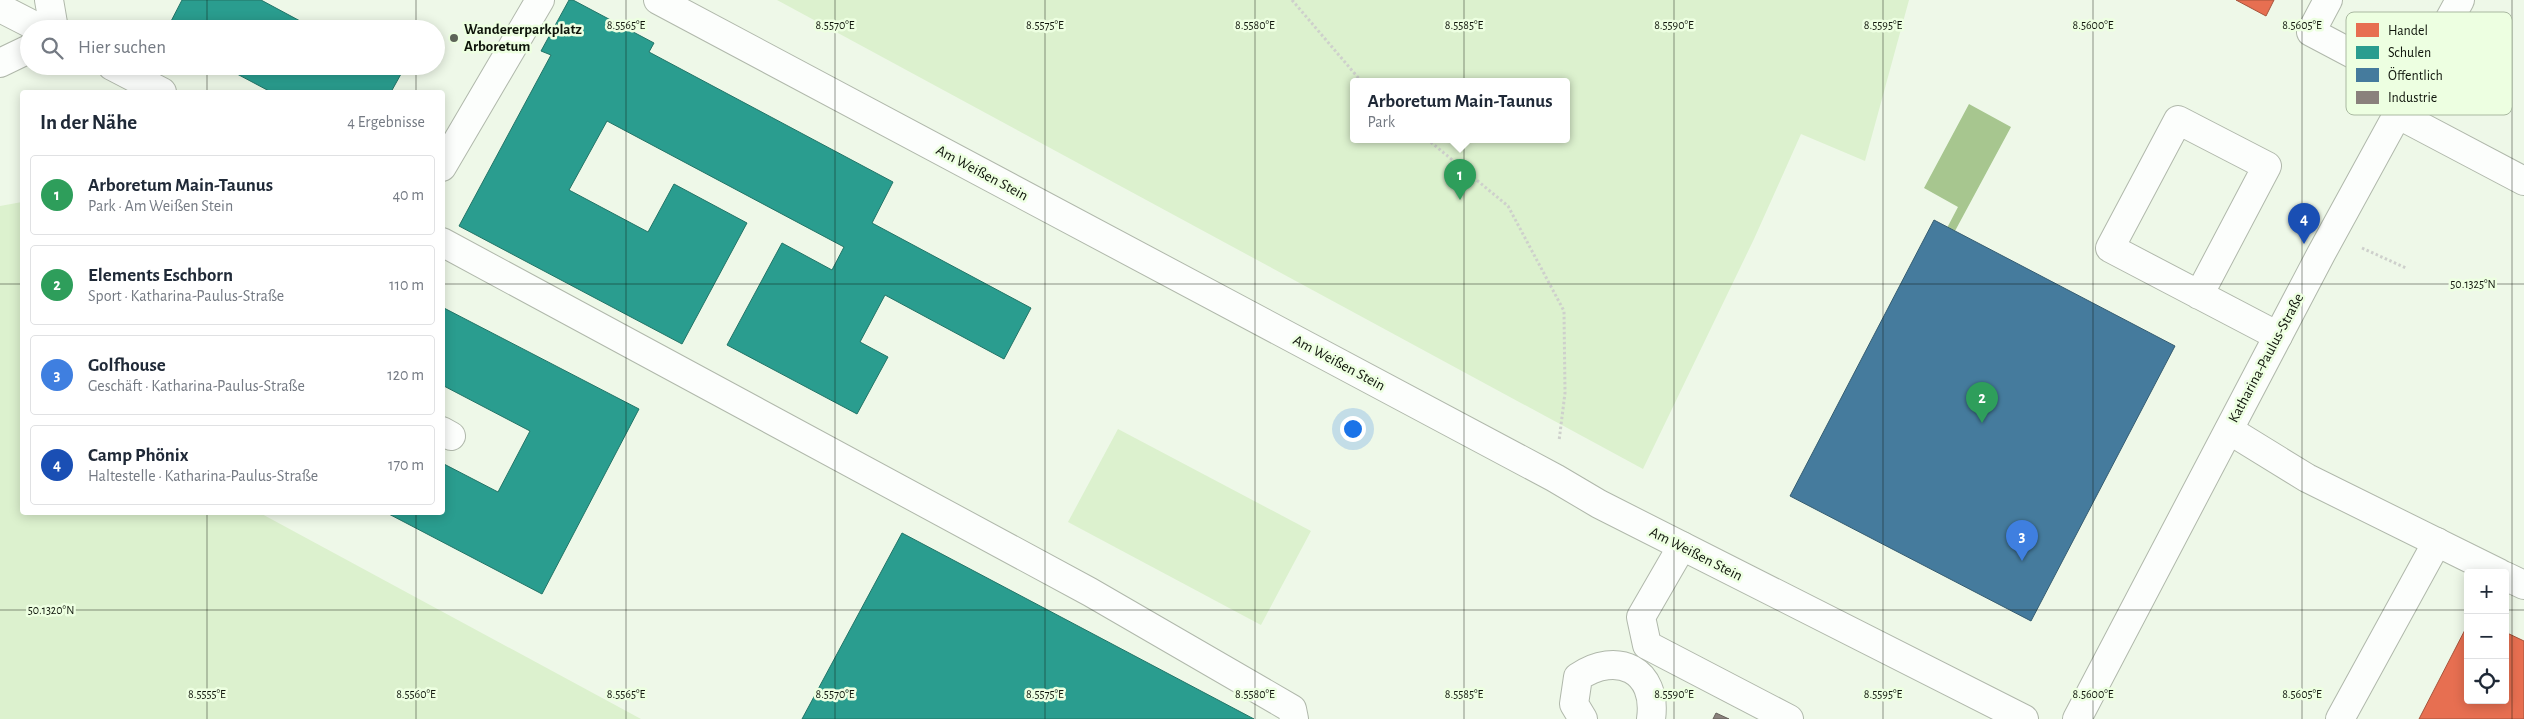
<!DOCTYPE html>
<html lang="de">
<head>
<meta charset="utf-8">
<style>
  :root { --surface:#fff; --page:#f2f2f3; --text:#1f2937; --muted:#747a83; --line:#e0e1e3; --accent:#d93025 }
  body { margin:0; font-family:"Alegreya Sans",sans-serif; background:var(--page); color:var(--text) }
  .controls { position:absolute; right:15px; bottom:15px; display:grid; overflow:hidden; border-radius:5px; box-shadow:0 2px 12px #0003 }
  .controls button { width:45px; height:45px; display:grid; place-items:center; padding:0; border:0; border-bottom:1px solid var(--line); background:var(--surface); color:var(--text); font:25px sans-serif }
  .you { position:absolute; left:1352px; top:428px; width:18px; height:18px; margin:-12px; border:4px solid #fff; border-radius:50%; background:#1a73e8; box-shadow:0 0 0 8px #1a73e833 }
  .badge { display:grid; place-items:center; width:32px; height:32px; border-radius:50%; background:var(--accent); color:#fff; font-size:16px; font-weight:700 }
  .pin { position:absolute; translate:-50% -41px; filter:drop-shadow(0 1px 2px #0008) }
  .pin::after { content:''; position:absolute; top:26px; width:18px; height:15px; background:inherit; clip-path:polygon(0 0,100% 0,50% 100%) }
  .popup { position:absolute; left:1350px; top:78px; width:220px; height:65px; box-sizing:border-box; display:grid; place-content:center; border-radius:5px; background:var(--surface); filter:drop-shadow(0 1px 4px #0005); font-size:16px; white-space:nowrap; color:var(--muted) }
  .popup b { font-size:19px; color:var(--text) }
  .popup::after { content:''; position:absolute; left:50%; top:100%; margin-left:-10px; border:10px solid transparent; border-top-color:var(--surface) }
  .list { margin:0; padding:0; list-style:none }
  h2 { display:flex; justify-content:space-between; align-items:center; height:65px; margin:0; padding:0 20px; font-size:21px }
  h2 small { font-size:16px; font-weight:400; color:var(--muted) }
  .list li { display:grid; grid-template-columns:32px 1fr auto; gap:15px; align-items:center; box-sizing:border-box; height:80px; margin:0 10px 10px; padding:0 10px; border:1px solid var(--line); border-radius:5px }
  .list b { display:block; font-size:19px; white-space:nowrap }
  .list p { margin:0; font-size:16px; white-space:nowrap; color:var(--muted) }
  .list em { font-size:16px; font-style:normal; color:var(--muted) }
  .icon { flex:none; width:28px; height:28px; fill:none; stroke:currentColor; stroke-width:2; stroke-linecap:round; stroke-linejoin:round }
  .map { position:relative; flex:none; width:2524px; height:719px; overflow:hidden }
  .search { position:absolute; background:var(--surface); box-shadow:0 2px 12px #0003; left:20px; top:20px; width:425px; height:55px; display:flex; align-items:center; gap:12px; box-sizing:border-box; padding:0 18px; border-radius:28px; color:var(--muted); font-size:19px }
  .panel { position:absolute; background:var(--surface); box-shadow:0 2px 12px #0003; left:20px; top:90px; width:425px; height:425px; border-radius:5px }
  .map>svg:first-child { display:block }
  .green { fill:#dcf1ce; fill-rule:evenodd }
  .water { fill:#a7c68f }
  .shops { fill:#e76f51; stroke:#a6543c }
  .schools { fill:#2a9d8f; stroke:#227467 }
  .public { fill:#457b9d; stroke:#355c71 }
  .industry { fill:#8a817c; stroke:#65615a }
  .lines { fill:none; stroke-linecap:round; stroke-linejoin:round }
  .minor-casing { stroke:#b0b8ab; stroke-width:30 }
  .path { stroke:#ced0cc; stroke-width:3; stroke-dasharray:2.5 2.5; stroke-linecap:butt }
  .minor { stroke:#fcfefc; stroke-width:28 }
  .ticks { fill:none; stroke:#0f150b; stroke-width:1; stroke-opacity:0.45 }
  .poi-dot { fill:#5d6458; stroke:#edffe1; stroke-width:2 }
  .labels { text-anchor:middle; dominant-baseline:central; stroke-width:5; stroke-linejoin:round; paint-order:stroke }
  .poi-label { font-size:15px; font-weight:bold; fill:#0f150b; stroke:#edffe1; text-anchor:start }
  .street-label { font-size:15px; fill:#0f150b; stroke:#edffe1 }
  .key { fill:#edffe1; stroke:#aab9a1; stroke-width:1 }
  .key-label { font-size:14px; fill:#0f150b }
  .ticks-label { font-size:12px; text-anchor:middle; fill:#0f150b; stroke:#edffe1; stroke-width:5; stroke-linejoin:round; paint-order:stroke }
</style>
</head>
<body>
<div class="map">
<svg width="2524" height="719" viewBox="0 0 2524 719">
  <rect width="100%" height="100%" fill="#eef8e8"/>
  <g class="green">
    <path d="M777 0H1909L1865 161 1801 134 1754 239 1643 469ZM1566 81V139H1354V81Z"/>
    <path d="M22 202V512L260 513 641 719H0V206Z"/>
    <path d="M1118 429 1311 531 1261 625 1068 522Z"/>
  </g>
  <path class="water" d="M1969 104 2011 127 1955 231 1947 228 1958 207 1924 188Z"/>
  <g class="shops">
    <path d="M2236 0H2274L2266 16Z"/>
    <path d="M2468 624V700H2505V632L2524 641V719H2419Z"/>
  </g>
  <g class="schools">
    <path d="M182 0H261L315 29H167Z"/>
    <path d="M569 0H573L654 43 649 52 893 182 872 223 1031 308 1004 359 885 295 860 342 888 357 857 414 727 345 782 243 832 270 844 247 607 121 569 190 648 232 674 184 747 223 682 344 459 226 551 55 541 51Z"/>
    <path d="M222 66H385L401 74 391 92H271Z"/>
    <path d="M442 307 639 409 542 594 385 512H442V463L498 492 530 431 442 385Z"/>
    <path d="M902 533 1254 719H802Z"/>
  </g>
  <path class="public" d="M1934 220 2175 346 2031 621 1790 496Z"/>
  <path class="industry" d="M1716 713 1729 719H1713Z"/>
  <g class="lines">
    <g class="minor-casing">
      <g id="minor">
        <path d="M49 0 54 29"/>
        <path d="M658 0 1555 478 1599 504 2024 719"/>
        <path d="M2328 0 2311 32 2413 86"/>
        <path d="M0 8 41 29"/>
        <path d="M0 63 29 49"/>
        <path d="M112 66 162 92"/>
        <path d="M2397 114 2524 181"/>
        <path d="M442 167 540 0"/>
        <path d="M442 242 1090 592 1292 709 1294 719"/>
        <path d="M2199 295 2267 166 2178 120 2110 248 2278 336"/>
        <path d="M2229 430 2307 478 2499 573"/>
        <path d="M442 431 451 436"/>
        <path d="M1682 546 1641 617 1647 645 1789 719"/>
        <path d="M2505 576 2524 585"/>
        <path d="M1583 719 1574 704 1578 677C1617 650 1658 670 1651 719"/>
        <path d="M2077 719 2321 254 2460 0"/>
        <path d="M2340 719 2437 542"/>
      </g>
    </g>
    <g class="path">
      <path d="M1292 0 1361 81"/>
      <path d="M1427 139 1508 206 1564 311 1565 393 1559 441"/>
      <path d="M2362 248 2406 268"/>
    </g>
    <use href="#minor" class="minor"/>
  </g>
  <path class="ticks" d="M207 0V29M416 0V29M626 0V719M835 0V719M1045 0V719M1255 0V719M1464 0V719M1674 0V719M1883 0V719M2093 0V719M2302 0V719M2512 0V719M207 66V92M416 66V92M0 284H22M442 284H2524M207 512V719M416 512V719M0 610H2468M2505 610H2524"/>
  <circle class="poi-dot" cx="454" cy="38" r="5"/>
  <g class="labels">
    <g class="poi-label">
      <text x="464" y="29">Wandererparkplatz<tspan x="464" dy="17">Arboretum</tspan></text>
    </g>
    <g class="street-label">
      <text transform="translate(982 173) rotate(28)">Am Weißen Stein</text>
      <text transform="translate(2266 358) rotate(-62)">Katharina-Paulus-Straße</text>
      <text transform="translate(1339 363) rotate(28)">Am Weißen Stein</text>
      <text transform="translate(1696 554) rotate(27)">Am Weißen Stein</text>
    </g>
  </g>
  <rect x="2346" y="12" width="166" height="103" rx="8" class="key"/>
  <rect x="2356" y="23" width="23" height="14" fill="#e76f51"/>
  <rect x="2356" y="46" width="23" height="13" fill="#2a9d8f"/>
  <rect x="2356" y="68" width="23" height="14" fill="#457b9d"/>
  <rect x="2356" y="91" width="23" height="13" fill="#8a817c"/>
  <g class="key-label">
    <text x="2388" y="35">Handel</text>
    <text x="2388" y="57">Schulen</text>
    <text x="2388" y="80">Öffentlich</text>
    <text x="2388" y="102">Industrie</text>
  </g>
  <g class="ticks-label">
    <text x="626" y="29">8.5565°E</text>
    <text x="835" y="29">8.5570°E</text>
    <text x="1045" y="29">8.5575°E</text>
    <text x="1255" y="29">8.5580°E</text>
    <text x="1464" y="29">8.5585°E</text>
    <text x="1674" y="29">8.5590°E</text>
    <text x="1883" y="29">8.5595°E</text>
    <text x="2093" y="29">8.5600°E</text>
    <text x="2302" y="29">8.5605°E</text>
    <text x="2473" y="288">50.1325°N</text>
    <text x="51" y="614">50.1320°N</text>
    <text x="207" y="698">8.5555°E</text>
    <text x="416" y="698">8.5560°E</text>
    <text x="626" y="698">8.5565°E</text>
    <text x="835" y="698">8.5570°E</text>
    <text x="1045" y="698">8.5575°E</text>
    <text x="1255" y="698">8.5580°E</text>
    <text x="1464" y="698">8.5585°E</text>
    <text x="1674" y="698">8.5590°E</text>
    <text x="1883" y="698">8.5595°E</text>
    <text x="2093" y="698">8.5600°E</text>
    <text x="2302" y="698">8.5605°E</text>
  </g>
</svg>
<div class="controls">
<button>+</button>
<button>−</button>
<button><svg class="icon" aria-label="locate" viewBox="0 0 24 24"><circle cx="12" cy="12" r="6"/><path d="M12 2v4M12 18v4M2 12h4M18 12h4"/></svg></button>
</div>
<div class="you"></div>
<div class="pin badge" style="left:1460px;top:200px;background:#2e9e5b">1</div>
<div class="popup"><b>Arboretum Main-Taunus</b>Park</div>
<div class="pin badge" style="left:1982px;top:423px;background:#2e9e5b">2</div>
<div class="pin badge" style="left:2022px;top:561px;background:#3f7fe0">3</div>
<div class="pin badge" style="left:2304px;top:244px;background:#1a4fb4">4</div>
<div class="search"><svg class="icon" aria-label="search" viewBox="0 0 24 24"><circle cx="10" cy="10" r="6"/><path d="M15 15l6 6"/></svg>Hier suchen</div>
<section class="panel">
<h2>In der Nähe<small>4 Ergebnisse</small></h2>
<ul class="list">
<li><span class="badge" style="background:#2e9e5b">1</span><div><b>Arboretum Main-Taunus</b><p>Park · Am Weißen Stein</p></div><em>40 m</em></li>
<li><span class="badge" style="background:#2e9e5b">2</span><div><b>Elements Eschborn</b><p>Sport · Katharina-Paulus-Straße</p></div><em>110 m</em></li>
<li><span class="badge" style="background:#3f7fe0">3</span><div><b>Golfhouse</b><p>Geschäft · Katharina-Paulus-Straße</p></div><em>120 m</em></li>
<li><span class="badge" style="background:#1a4fb4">4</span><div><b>Camp Phönix</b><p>Haltestelle · Katharina-Paulus-Straße</p></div><em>170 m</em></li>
</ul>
</section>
</div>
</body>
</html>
